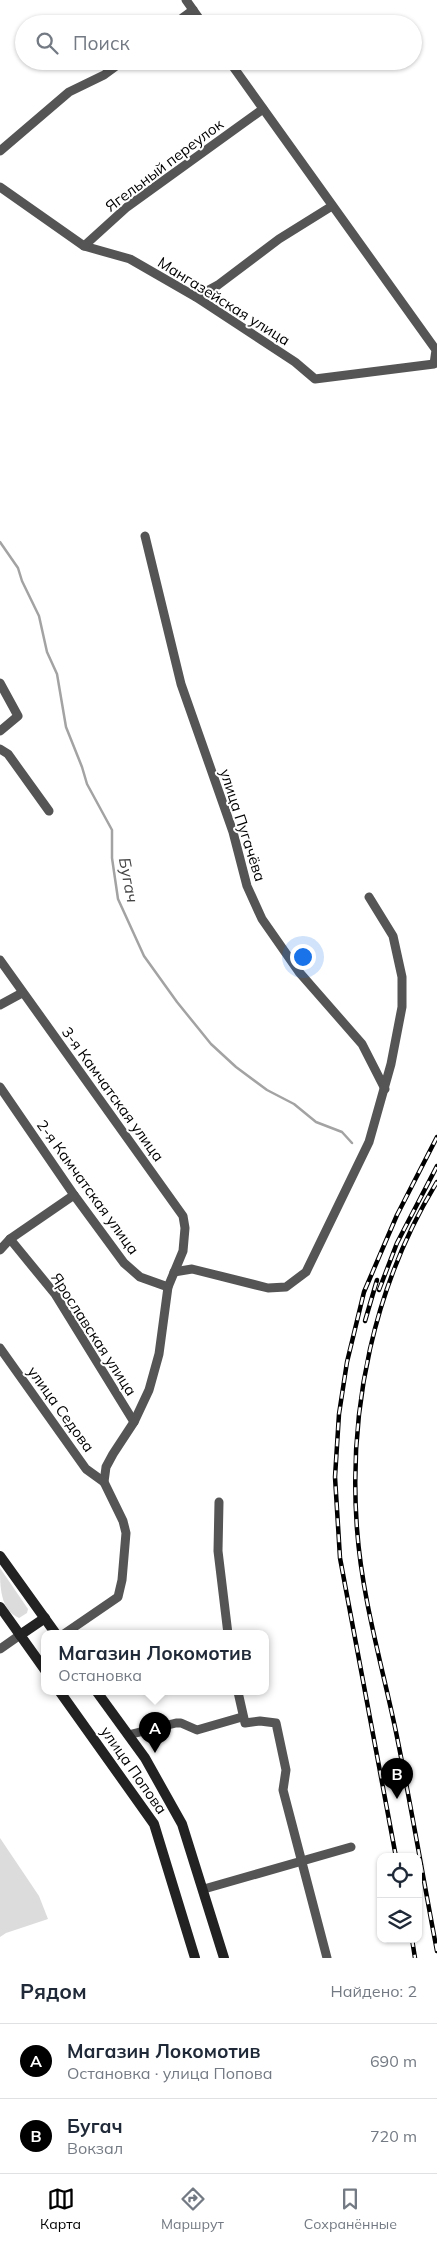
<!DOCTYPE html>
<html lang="ru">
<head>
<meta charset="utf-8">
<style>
  :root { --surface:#fff; --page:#f6f6f7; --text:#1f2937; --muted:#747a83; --line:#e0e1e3; --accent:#000 }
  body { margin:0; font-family:Mulish,sans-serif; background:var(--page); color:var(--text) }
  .controls { position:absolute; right:15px; bottom:15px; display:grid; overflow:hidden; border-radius:10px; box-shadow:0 1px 4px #0004 }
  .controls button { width:45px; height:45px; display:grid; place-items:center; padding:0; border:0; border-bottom:1px solid var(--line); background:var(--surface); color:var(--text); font:25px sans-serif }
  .you { position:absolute; left:302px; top:956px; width:18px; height:18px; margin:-12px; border:4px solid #fff; border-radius:50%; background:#1a73e8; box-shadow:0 0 0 8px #1a73e833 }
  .badge { display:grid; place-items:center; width:32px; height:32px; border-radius:50%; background:var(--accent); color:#fff; font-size:16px; font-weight:700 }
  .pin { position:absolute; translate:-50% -41px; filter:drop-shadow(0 1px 2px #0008) }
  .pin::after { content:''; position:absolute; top:26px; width:18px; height:15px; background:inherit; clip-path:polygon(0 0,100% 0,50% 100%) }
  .popup { position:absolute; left:41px; top:1630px; width:228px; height:65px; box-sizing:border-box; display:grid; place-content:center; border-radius:10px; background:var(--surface); filter:drop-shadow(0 1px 4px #0005); font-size:16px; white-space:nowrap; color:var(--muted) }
  .popup b { font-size:19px; color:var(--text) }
  .popup::after { content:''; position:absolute; left:50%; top:100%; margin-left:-10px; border:10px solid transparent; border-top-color:var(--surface) }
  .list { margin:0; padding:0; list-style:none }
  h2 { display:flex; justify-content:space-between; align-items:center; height:65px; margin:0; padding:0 20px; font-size:21px }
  h2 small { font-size:16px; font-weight:400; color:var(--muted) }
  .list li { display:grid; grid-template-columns:32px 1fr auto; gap:15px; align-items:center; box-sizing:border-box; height:75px; padding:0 20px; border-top:1px solid var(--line) }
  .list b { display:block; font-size:19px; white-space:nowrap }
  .list p { margin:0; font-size:16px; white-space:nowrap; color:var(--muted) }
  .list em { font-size:16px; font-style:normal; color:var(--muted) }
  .icon { flex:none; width:28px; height:28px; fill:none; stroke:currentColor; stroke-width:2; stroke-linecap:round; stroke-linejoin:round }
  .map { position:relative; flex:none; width:437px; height:1958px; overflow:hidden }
  .search { position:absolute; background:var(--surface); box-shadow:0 1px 4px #0004; left:15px; right:15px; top:15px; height:55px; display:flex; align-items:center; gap:12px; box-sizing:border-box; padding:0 18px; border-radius:28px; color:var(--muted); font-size:19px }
  .sheet { height:215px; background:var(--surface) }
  nav { display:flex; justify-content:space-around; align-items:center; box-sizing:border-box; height:70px; border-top:1px solid var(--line); background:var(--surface); font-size:14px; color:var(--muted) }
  nav a { display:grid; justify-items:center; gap:2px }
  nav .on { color:var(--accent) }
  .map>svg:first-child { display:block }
  .green { fill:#dcdcdc }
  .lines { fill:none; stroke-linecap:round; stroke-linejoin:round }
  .stream { stroke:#a3a3a3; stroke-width:2.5 }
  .street { stroke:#555; stroke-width:9 }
  .secondary { stroke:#222; stroke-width:10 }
  .rail-casing { stroke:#000; stroke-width:4.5 }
  .rail { stroke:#fff; stroke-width:2.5; stroke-dasharray:8; stroke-linecap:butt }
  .labels { text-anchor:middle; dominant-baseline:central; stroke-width:4; stroke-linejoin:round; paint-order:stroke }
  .street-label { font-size:15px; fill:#000; stroke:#fff }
  .water-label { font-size:16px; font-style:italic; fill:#444; stroke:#fff }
</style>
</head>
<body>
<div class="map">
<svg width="437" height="1958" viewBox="0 0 437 1958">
  <rect width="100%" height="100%" fill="#fff"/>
  <g class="green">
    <path d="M0 1568 28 1609 27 1613 19 1618C0 1610 0 1586 0 1568Z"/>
    <path d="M0 1838 39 1896 48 1919 6 1933 0 1937Z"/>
  </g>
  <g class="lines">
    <path class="stream" d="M0 542 18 568 22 581 39 616 47 652 57 674 66 727 82 767 87 784 112 830V858L118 899 144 956 177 1002 211 1044 236 1067 267 1090 294 1104 316 1122 342 1132 352 1143"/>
    <g class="street">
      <path d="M186 0 203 24"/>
      <path d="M174 24 193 10"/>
      <path d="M0 151 69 92 104 75 123 61"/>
      <path d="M0 187 84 246 130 259 196 297 295 362 315 379 434 364 436 350 229 61"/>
      <path d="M84 246 127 207 263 109"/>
      <path d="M196 297 218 285 279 239 332 206"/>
      <path d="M145 536 181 684 233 832 247 886 262 919 299 972 362 1044 385 1089"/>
      <path d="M0 683 18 716 0 731"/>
      <path d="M0 749 8 754 49 811"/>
      <path d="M0 960 183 1216 185 1228 183 1251 168 1287 159 1354 149 1390 134 1422 113 1454 106 1467 104 1482 123 1521 126 1533 122 1580 118 1597 64 1634"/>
      <path d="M0 1005 22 993"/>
      <path d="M0 1087 74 1195 124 1263 140 1277 168 1287"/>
      <path d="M10 1239 55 1294 134 1422"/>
      <path d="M0 1250 10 1239 74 1195"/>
      <path d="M174 1272 192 1269 268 1288 286 1287 306 1272 369 1142 391 1064 402 1007V977L393 936 369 897"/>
      <path d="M0 1348 86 1469 104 1482"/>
      <path d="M219 1502 218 1551 228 1634"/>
      <path d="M0 1649 20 1635"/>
      <path d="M238 1692 245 1723 260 1721 276 1723 286 1770 283 1790 327 1958"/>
      <path d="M128 1735 176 1723H181L197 1730 242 1717"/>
      <path d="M204 1889 351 1847"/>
    </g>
    <g class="secondary">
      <path d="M0 1556 56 1634"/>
      <path d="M0 1607 45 1670"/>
      <path d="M20 1635 45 1618"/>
      <path d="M60 1692 154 1824 195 1958"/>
      <path d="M97 1692 145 1758 182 1824 224 1958"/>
    </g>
    <g class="rail-casing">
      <g id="rail">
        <path d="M437 1182C374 1285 348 1409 357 1529 362 1598 382 1665 396 1732 411 1805 423 1878 437 1951"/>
        <path d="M379 1290 397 1243 437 1166"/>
        <path d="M365 1321 377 1280"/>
        <path d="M396 1857 340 1558 335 1477 339 1414 347 1362 364 1292 397 1215 437 1137"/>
        <path d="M412 1939 415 1958"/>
      </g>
    </g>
    <use href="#rail" class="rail"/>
  </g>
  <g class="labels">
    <g class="street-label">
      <text transform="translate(164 165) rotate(-37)">Ягельный переулок</text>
      <text transform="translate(224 301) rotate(32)">Мангазейская улица</text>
      <text transform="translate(243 825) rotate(72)">улица Пугачёва</text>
      <text transform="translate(113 1094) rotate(54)">3-я Камчатская улица</text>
      <text transform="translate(88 1187) rotate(54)">2-я Камчатская улица</text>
      <text transform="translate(94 1334) rotate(57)">Ярославская улица</text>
      <text transform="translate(61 1409) rotate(54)">улица Седова</text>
      <text transform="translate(134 1770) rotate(55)">улица Попова</text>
    </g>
    <g class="water-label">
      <text transform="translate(129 880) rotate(79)">Бугач</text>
    </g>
  </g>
</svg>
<div class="controls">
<button><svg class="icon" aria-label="locate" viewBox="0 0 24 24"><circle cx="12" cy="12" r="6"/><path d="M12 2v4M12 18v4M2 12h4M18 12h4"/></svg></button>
<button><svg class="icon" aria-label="layers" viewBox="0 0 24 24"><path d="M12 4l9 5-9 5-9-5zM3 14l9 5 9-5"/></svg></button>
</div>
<div class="you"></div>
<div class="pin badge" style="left:155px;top:1753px">A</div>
<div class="popup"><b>Магазин Локомотив</b>Остановка</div>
<div class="pin badge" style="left:397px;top:1799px">B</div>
<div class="search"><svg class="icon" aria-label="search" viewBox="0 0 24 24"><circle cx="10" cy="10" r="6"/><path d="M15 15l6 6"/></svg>Поиск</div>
</div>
<section class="sheet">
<h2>Рядом<small>Найдено: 2</small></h2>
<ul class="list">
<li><span class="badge">A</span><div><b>Магазин Локомотив</b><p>Остановка · улица Попова</p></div><em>690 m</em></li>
<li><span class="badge">B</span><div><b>Бугач</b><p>Вокзал</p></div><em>720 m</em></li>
</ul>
</section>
<nav>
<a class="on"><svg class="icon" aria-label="map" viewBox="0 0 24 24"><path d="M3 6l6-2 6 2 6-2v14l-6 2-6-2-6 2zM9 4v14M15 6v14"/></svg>Карта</a>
<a><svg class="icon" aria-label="directions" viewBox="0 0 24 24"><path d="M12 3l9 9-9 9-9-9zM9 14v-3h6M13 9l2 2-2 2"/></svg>Маршрут</a>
<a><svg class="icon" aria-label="saved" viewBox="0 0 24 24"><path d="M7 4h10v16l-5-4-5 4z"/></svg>Сохранённые</a>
</nav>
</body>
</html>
